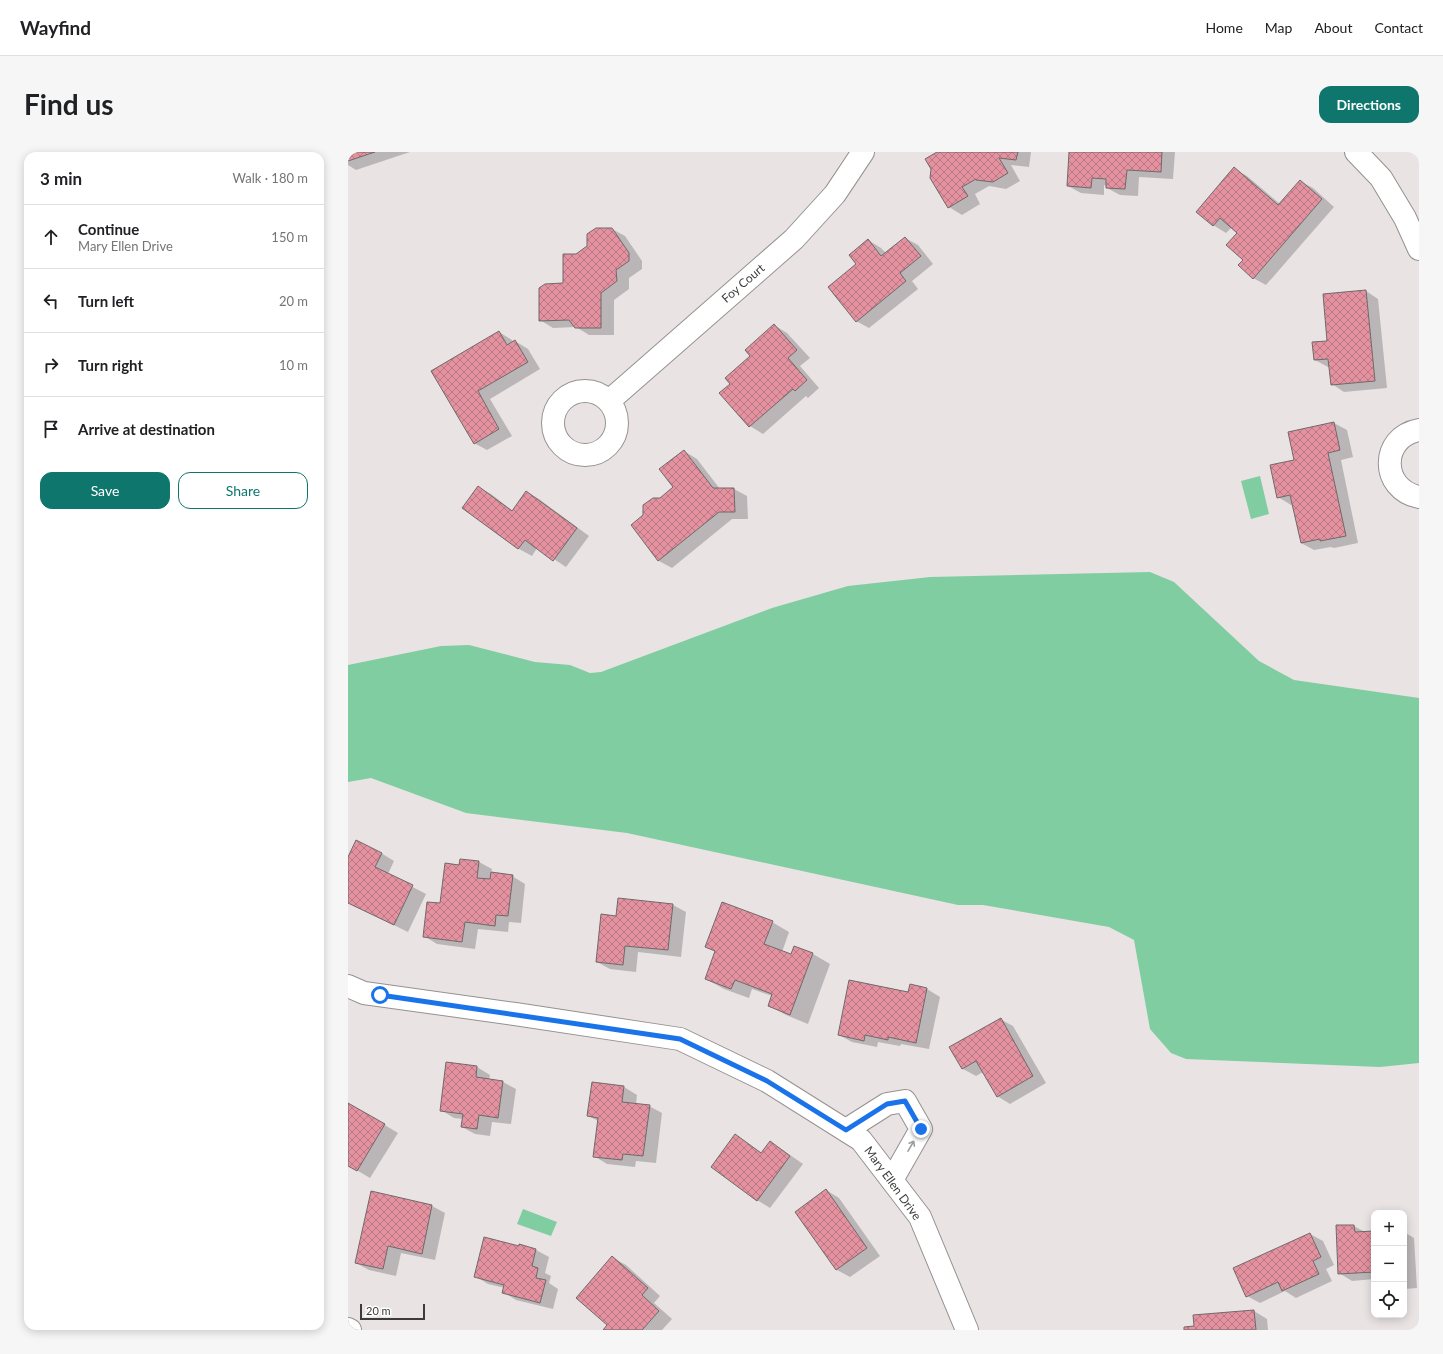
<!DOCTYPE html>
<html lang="en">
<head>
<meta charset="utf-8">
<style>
  :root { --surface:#fff; --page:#f6f6f6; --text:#202124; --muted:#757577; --line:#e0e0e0; --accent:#0f766e }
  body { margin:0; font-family:Lato,sans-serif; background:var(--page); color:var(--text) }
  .controls { position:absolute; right:12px; bottom:12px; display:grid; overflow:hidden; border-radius:8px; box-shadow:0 2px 10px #0003 }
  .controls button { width:36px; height:36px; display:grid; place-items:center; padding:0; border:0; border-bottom:1px solid var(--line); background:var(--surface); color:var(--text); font:20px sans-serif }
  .scale { position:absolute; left:12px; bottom:10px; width:65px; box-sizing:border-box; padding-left:4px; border:2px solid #3d3a3b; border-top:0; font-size:11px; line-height:14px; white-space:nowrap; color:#3d3a3b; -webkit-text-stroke:3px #fff; paint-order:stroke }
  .stop { position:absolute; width:12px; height:12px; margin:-9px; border:3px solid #1a73e8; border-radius:50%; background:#fff }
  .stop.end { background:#1a73e8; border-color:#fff; box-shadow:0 1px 4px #0008 }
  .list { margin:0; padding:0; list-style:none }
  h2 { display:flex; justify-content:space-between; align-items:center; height:52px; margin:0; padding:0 16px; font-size:17px }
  h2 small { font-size:13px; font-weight:400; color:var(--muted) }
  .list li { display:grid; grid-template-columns:26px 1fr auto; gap:12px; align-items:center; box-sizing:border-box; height:64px; padding:0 16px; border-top:1px solid var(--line) }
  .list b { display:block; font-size:15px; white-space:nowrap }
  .list p { margin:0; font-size:13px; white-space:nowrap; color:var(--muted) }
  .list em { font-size:13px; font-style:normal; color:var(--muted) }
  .actions { display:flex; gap:8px; padding:12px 16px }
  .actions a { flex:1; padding:9px 0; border:1px solid var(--accent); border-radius:12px; text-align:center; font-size:14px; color:var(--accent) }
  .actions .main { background:var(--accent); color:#fff }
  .icon { flex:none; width:22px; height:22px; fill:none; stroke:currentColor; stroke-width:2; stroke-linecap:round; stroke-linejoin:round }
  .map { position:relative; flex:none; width:1071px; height:1178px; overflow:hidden; border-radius:12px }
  header { display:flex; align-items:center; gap:24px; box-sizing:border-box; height:56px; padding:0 20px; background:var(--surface); border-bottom:1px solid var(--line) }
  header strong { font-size:19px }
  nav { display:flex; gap:22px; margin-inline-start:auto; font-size:14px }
  .intro { display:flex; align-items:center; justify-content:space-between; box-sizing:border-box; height:96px; padding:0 24px }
  h1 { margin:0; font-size:28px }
  .button { padding:10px 18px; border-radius:12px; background:var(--accent); color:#fff; font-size:14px; font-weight:700 }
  main { display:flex; gap:24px; padding:0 24px }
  aside { flex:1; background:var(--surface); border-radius:12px; box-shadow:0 2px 10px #0003 }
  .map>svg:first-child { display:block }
  .water { fill:#80cda1 }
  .shadow { fill:#0003 }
  .building { fill:url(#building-cross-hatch); stroke:#6f696a }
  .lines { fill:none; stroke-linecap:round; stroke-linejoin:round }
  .minor-casing { stroke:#969191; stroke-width:24 }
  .minor { stroke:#fff; stroke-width:22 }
  .oneway { stroke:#9e9c9d }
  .route { stroke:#1a73e8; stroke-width:5 }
  .labels { text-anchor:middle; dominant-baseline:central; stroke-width:3; stroke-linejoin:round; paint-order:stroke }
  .street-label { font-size:12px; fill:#3d3a3b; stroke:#fff }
</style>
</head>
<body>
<header>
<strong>Wayfind</strong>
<nav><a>Home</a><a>Map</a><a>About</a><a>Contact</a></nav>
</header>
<div class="intro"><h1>Find us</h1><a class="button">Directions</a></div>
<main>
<aside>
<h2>3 min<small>Walk · 180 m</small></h2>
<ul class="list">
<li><svg class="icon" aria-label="ahead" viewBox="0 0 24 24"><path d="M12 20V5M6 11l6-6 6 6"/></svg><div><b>Continue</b><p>Mary Ellen Drive</p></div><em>150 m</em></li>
<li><svg class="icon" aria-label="left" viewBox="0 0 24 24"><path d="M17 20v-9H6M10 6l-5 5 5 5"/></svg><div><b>Turn left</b></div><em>20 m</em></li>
<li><svg class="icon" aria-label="right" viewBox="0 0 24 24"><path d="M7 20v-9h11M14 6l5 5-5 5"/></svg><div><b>Turn right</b></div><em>10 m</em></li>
<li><svg class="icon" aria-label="arrive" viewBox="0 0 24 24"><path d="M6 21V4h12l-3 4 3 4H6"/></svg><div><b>Arrive at destination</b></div></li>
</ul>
<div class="actions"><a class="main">Save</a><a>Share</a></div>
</aside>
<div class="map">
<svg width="1071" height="1178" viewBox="0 0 1071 1178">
  <defs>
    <pattern id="building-cross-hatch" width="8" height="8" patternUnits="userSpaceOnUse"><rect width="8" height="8" fill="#e492a0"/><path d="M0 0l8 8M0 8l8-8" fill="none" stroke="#ba7884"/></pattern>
  </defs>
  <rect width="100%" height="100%" fill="#e9e3e4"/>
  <g class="water">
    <path d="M912 324 921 362 903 367 893 329Z"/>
    <path d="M802 420 826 430 911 509 946 528 1071 546V911L1032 915 838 907 823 901 802 877 786 788 761 775 635 753H610L279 681 118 661 23 626 0 630V513L93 494 121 493 187 510 222 513 242 521 253 520 424 456 500 434 582 425Z"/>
    <path d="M175 1057 209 1070 203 1084 169 1072Z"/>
  </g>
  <g class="shadow">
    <path d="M0 0H62L8 18 0 13Z"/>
    <path d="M590 0H683L681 15 663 13 672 29 658 37 641 34 627 42 632 52 614 63 601 55Z"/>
    <path d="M722 0H827L825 27 791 25 790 44 772 43 759 36V34L756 33V43L733 41 720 34Z"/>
    <path d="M886 17 899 24 932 52 952 29 965 36 986 55 918 133 905 126 897 107 890 80 884 75 878 81 865 73Z"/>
    <path d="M264 77 277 84 294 109V117L281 126V137L266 148V183H241L228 175 205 176 192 168 216 132 229 103Z"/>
    <path d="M557 86 570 93 585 112 564 129 570 137 521 176 508 169 510 112 520 88 533 96 538 101Z"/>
    <path d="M1018 139 1030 147 1039 236 996 240 984 232 982 215H980L967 208Z"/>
    <path d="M426 173 439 181 462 206 452 214 471 236 460 246 458 244 415 282 402 274 373 241 383 232Z"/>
    <path d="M151 180 164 188 165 191 167 189 180 197 192 217 142 247 164 284 139 298 126 291 84 219Z"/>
    <path d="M986 271 999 278 1005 305 993 308 1010 391 986 396 983 395 966 398 953 391 945 352 943 353 930 345 947 309Z"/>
    <path d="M336 299 349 307 372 337H386L399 344 400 367H384L324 416 311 409 284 373 312 347 327 335Z"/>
    <path d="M130 335 143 342 165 359 178 340 191 347 241 384 218 415 189 396 184 404 171 397 115 355Z"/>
    <path d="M33 701 46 709 40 722 78 742 60 780 0 751V708Z"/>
    <path d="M113 708 131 710 144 717 143 721 164 724 177 732 173 771 161 770 160 780 130 777 127 797 89 792 76 784 112 714Z"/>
    <path d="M271 747 325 753 338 760 333 805 290 800 288 820 262 817 249 810 269 765Z"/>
    <path d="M424 770 441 780 434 800 444 803 446 795 465 802 482 812 460 872 438 863 421 853 424 844 404 837 401 846 376 837 358 827 368 800 358 795Z"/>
    <path d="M562 834 579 837 592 845 581 897 553 892 552 894 530 890 529 895 504 890 491 883 561 841Z"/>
    <path d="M652 867 665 874 698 931 662 952 649 944 635 920 628 924 615 917 603 895Z"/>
    <path d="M99 911 129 915 142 923 141 928 155 930 168 937 163 972 144 970 142 984 127 982 114 975 115 967 106 966 93 958Z"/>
    <path d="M276 935 289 943 288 952 301 954 314 961 308 1011 288 1009 287 1015 259 1012 246 1004 250 969 241 964Z"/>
    <path d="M0 951 50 981 22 1026 0 1013Z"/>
    <path d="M388 983 414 1001 422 990 435 998 455 1012 422 1056 409 1048Z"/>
    <path d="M478 1038 491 1046 532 1104 502 1125 489 1118 448 1060Z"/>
    <path d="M84 1054 97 1061 87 1108 53 1101 48 1124 21 1118 8 1111Z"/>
    <path d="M989 1074H1006L1017 1080H1026V1127L1004 1129 991 1121Z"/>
    <path d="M1056 1080 1066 1086 1069 1136 1056 1137Z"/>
    <path d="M962 1082 975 1089 986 1113 978 1117 984 1129 948 1146 937 1139 912 1151 899 1144Z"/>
    <path d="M172 1094 188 1098 201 1105 197 1121 203 1124 201 1131 210 1137 205 1157 168 1148 155 1140 157 1136 140 1132 127 1124 171 1095Z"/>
    <path d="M265 1106 278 1113 312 1144 306 1151 324 1167 314 1178H256L261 1173Z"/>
    <path d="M906 1159 919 1167 920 1178H837Z"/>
  </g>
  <g class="building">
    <path d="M0 0H27L0 9Z"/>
    <path d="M589 0H670L668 8 651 6 660 21 645 30 628 28V27L614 35 620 44 600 56 582 26 583 17 577 7Z"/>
    <path d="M721 0H814L813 20 779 18 777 37 758 36V27L744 26 743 36 719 34Z"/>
    <path d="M886 15 930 53 952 28 974 47 905 127 890 113 895 108 878 93 889 81 872 66 865 74 848 60Z"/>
    <path d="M248 76H264L281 101V109L268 118 269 129 253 141V176H227L221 168 191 169V136L197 132 215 131V102H228L239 94V82Z"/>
    <path d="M557 85 573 104 552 121 558 129 508 170 480 135 508 112 501 103 520 87 533 104Z"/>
    <path d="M1018 138 1027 229 983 233 980 207 966 208 964 190 979 189 975 142Z"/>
    <path d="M426 172 449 198 440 206 459 228 447 239 445 237 401 275 371 241 382 232 377 226 402 204 397 198Z"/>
    <path d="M151 179 159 193 167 188 180 210 130 239 151 277 126 292 83 219Z"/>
    <path d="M986 270 992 298 980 301 998 384 972 389V387L953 391 942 343 929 346 922 313 946 308 940 280Z"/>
    <path d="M336 298 365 336H386L387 360H371L310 409 283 373 295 363V353L305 346H312L325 335 311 317Z"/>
    <path d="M130 334 164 359 178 339 229 376 205 409 177 388 170 397 114 356Z"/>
    <path d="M8 688 34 701 27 715 65 733 46 773 0 751V705Z"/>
    <path d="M112 707 131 709 129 726 142 727 143 720 165 723 160 764 148 763 147 774 117 770 114 790 75 785 79 750 92 751 97 711 111 713Z"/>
    <path d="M270 746 325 752 320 798 277 794 275 813 248 810 253 762 268 764Z"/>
    <path d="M374 750 425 769 416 792 443 802 446 794 465 801 442 863 420 854 424 842 387 828 383 837 357 827 367 799 357 795Z"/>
    <path d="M501 828 560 840 562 832 579 836 568 891 540 885V888L517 883 516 889 490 883Z"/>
    <path d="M653 866 685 924 649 945 628 909 614 917 601 895Z"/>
    <path d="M98 910 129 914 128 925 155 929 150 966 131 963 129 977 113 975 115 962 92 959Z"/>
    <path d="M244 930 276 934 274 950 302 953 295 1004 275 1002 274 1008 245 1005 250 966 239 964Z"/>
    <path d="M0 951 37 972 9 1019 0 1014Z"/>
    <path d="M387 982 413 1001 422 989 442 1004 409 1049 363 1015Z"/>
    <path d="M478 1037 519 1096 488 1118 447 1060Z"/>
    <path d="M23 1039 84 1053 74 1102 40 1094 35 1117 7 1111Z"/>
    <path d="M988 1073H1006L1007 1080 1026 1079V1120L990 1122Z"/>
    <path d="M962 1081 973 1105 965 1109 971 1122 934 1139 930 1130 898 1145 885 1116Z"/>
    <path d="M136 1085 171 1094V1092L188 1097 184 1114 190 1116 188 1126 198 1128 192 1151 154 1141 156 1133 126 1125Z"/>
    <path d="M264 1104 300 1136 294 1143 311 1159 294 1178H255L259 1173 228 1146Z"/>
    <path d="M906 1158 908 1178H836V1175L846 1174 845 1163Z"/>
  </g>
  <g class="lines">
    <g class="minor-casing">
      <g id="minor">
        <path d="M1008 0 1033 26 1057 66 1071 97"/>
        <circle cx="237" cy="271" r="32"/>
        <path d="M261 249 446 87 487 42 515 0"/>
        <path d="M1071 278C1032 285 1032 337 1071 345"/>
        <path d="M0 834 16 841 167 862 332 887 419 929 513 988 572 1065 619 1178"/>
        <path d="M498 978 539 952 557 949 573 977 544 1028"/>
        <path d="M0 1177 2 1178"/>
      </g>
    </g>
    <use href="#minor" class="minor"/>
  </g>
  <defs><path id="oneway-shaft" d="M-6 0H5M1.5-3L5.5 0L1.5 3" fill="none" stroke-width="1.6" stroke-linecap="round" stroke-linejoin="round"/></defs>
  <use class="oneway" href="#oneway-shaft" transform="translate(563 994) rotate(-60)"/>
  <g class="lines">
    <path class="route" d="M32 843 332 887 419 929 498 978 539 952 557 949 573 977"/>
  </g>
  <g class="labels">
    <g class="street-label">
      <text transform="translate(395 131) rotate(-41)">Foy Court</text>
      <text transform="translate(545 1031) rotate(54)">Mary Ellen Drive</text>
    </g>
  </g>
</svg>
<div class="controls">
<button>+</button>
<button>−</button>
<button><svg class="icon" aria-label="locate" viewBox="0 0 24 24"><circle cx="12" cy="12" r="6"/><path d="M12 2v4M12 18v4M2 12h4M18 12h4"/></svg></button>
</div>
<div class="scale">20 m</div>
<div class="stop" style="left:32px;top:843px"></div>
<div class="stop end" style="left:573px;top:977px"></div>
</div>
</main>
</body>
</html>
